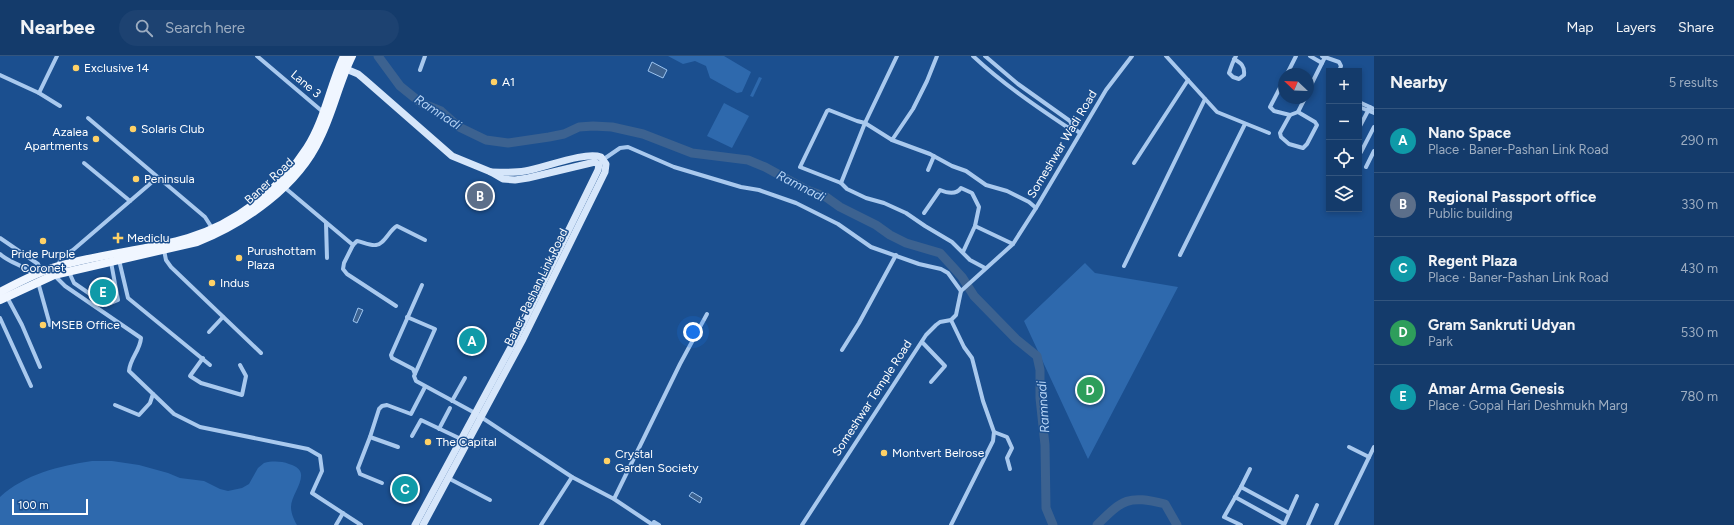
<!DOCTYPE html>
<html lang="en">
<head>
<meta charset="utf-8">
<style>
  :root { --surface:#143b6b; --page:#1d4271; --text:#f1f3f6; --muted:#9dadc1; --line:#33557e; --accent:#95b2f1 }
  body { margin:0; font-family:Figtree,sans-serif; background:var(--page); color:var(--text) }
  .controls { position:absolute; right:12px; top:12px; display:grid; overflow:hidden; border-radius:0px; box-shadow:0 2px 6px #0003 }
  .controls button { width:36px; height:36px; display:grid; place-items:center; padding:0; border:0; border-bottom:1px solid var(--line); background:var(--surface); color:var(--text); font:20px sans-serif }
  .compass { position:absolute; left:1278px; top:12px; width:36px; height:36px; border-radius:50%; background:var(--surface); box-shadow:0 2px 6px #0003; rotate:293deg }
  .scale { position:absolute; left:12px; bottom:10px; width:76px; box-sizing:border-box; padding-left:4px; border:2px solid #fff; border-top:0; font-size:11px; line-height:14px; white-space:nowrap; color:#fff; -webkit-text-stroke:3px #1b4f8f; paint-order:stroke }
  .you { position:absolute; left:693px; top:276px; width:14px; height:14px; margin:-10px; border:3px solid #fff; border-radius:50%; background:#1a73e8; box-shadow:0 0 0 6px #1a73e833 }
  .badge { display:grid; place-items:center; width:26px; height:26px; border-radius:50%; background:var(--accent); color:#fff; font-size:13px; font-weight:700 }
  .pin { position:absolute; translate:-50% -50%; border:2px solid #fff; box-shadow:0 1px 4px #0006 }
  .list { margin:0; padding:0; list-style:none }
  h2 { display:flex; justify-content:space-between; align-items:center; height:52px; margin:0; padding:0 16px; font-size:17px }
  h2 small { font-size:13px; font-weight:400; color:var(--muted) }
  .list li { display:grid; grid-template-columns:26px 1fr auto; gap:12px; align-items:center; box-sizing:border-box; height:64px; padding:0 16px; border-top:1px solid var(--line) }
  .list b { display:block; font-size:15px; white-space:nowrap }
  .list p { margin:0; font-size:13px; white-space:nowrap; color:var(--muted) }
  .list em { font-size:13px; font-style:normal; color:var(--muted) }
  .icon { flex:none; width:22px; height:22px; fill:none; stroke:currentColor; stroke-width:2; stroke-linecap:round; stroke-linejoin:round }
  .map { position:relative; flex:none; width:1374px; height:469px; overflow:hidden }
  header { display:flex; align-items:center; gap:24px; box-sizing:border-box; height:56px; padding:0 20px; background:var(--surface); border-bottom:1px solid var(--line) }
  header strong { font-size:19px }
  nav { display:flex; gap:22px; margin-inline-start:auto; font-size:14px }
  .search { width:280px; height:36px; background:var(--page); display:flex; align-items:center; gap:10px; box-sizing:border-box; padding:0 14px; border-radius:22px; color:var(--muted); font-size:15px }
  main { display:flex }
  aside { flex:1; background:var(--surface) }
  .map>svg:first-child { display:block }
  .green { fill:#2e69ad }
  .water { fill:#3c6290; stroke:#9cc4f0 }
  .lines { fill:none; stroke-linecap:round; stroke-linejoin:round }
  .river { stroke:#3c6290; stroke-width:9 }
  .street { stroke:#a9c9ee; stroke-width:4 }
  .secondary { stroke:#d6e6fa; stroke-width:7 }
  .primary { stroke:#f0f6ff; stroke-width:8 }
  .poi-dot { fill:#ffd166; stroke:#1b4f8f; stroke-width:1.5 }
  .labels { text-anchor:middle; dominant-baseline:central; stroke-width:3; stroke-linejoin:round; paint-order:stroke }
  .poi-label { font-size:12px; fill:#fff; stroke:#1b4f8f; text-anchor:start }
  .street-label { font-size:12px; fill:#fff; stroke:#1b4f8f }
  .water-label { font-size:13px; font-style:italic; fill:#b5d3f5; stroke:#1b4f8f }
</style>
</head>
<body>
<header>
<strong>Nearbee</strong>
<div class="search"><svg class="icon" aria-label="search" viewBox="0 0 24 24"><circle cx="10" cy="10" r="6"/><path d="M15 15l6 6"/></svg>Search here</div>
<nav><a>Map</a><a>Layers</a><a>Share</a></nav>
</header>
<main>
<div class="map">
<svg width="1374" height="469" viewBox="0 0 1374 469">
  <rect width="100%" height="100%" fill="#1b4f8f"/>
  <g class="green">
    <path d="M668 0H724L751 16 742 36 737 37 710 22 706 10 695 5 683 8Z"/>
    <path d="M759 21 762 22 753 41 750 40Z"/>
    <path d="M724 47 749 60 732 92 707 80Z"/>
    <path d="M1085 207 1095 217 1178 231 1088 403 1024 265Z"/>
    <path d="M92 405H112L139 409 168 417 180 422 204 425 220 433 228 435 242 432 249 428 258 412 264 407C272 405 281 405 289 408 315 415 291 436 291 451 291 457 294 464 297 469H0V441C25 418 59 410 92 405Z"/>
  </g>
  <g class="water">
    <path d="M652 6 667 14 663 22 648 15Z"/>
    <path d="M358 252 363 254 357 267 353 265Z"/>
    <path d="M692 436 702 442 700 447 689 440Z"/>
  </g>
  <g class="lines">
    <g class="river">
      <path d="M378 0 400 30 421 47 441 55 459 71 486 84 508 87 549 81 564 78 579 71 593 70 612 71 643 78 692 97 748 104 765 111 807 134 826 141 840 151 876 169 890 179 906 187 940 197 962 221 974 240 1016 283 1037 300 1040 314V342L1045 389 1046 452 1053 469"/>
      <path d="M1097 469C1123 443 1128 439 1165 448L1177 469"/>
    </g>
    <g class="street">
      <path d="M257 0 323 56"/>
      <path d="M897 0 865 67 857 65 829 54 827 55 800 111 841 127 847 133 866 142 884 147 906 157 925 170 952 186 970 204 985 212"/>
      <path d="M973 0C1002 27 1034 49 1067 71L1073 72 1080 77"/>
      <path d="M985 0 1018 28 1070 65 1073 72"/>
      <path d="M1166 0 1217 56 1269 77"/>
      <path d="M1310 0 1322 7"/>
      <path d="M1322 0 1339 6 1341 10 1339 15"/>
      <path d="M1234 3C1241 7 1245 10 1244 19L1239 23 1233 21 1229 17C1231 11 1233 5 1236 0"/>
      <path d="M420 14 425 0"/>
      <path d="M1287 18 1296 0"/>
      <path d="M0 19 39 37 60 50"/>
      <path d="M1284 24 1270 51 1274 55 1290 59 1298 56 1305 42"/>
      <path d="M1308 35 1325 1"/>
      <path d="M39 37 57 0"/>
      <path d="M1359 46 1374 53"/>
      <path d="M1359 51 1374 57"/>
      <path d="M1290 59 1280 77 1281 81 1289 88 1303 92 1307 88 1317 69 1315 66 1298 56"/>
      <path d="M88 62 205 161 212 172"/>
      <path d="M1359 72 1370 51"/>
      <path d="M892 84 930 98 952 110 966 115 986 129 1007 135 1029 146 1036 152"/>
      <path d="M1361 96 1374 71"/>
      <path d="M601 105 620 92 628 91 674 111 741 131 759 134 796 147 838 168 871 191 919 208 941 213 948 217 961 235"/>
      <path d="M84 107 130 145"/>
      <path d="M1134 107 1188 24"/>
      <path d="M1366 111 1374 95"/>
      <path d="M928 114 934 100"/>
      <path d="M841 127 865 67 892 84 913 53 927 25 937 0"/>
      <path d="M284 131 353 189 344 207 343 213 347 218 396 250"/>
      <path d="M924 157 940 134C947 137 956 139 961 132L972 137 979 151 975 170 963 196"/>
      <path d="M326 167 327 202"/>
      <path d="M975 170 1013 188"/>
      <path d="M0 182 38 208 43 216"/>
      <path d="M353 189 357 185C363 186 370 190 376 189 385 188 389 174 397 170L425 184"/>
      <path d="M164 194 166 204 171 211 261 297"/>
      <path d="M0 198C11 208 27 210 35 220"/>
      <path d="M1180 199 1245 68"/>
      <path d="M119 204 128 242 210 309"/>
      <path d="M1124 210 1205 43"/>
      <path d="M58 211 61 201 73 194 158 121"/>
      <path d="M69 216 74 227 106 249 118 244 111 206"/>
      <path d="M55 220 65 230 141 282C140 295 130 302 129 315L174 358 200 371 308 393 320 400 322 415 312 437 361 469"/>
      <path d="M38 226 50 269"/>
      <path d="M961 235 1013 188 1036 152 1106 34 1132 0"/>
      <path d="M7 241 22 269 40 311"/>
      <path d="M407 261 435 273 414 320 416 325 475 357 572 421 614 443 653 469"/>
      <path d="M0 262 31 330"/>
      <path d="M209 276 223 261"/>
      <path d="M922 286 945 310 931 326"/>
      <path d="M842 294 859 267 896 199"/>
      <path d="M203 302 190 320 201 327 242 339 246 320 240 309"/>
      <path d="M415 318 413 313 392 302 391 299 422 229"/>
      <path d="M452 345 465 322"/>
      <path d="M115 349 139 359 150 347 153 338"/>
      <path d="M439 373 450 352"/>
      <path d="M994 376 1007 381 1012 392 1007 402 1010 413"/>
      <path d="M412 380 421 364 461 383"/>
      <path d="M370 381 379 353 382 350 387 349 411 358 425 331"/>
      <path d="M1349 391 1369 401"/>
      <path d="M448 422 490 444"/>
      <path d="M382 427 360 418 358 412 370 381 398 391"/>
      <path d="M1241 431 1250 413"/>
      <path d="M1235 441 1284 468"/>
      <path d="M614 443 680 308 707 258"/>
      <path d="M336 469 343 457"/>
      <path d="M541 469 572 421"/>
      <path d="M653 469 654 466 659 469"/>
      <path d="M802 469 926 279 936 269 940 266 951 264 956 259 961 235"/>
      <path d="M951 469 993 385 994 376 983 345 972 302 964 291 951 264"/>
      <path d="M1241 469 1224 461 1241 431 1289 457"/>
      <path d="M1284 469 1297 440"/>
      <path d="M1308 469 1317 449"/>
      <path d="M1336 469 1374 391"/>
    </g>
    <g class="secondary">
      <path d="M346 13 358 18 364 23 452 100 491 116 503 123 515 124 528 122 595 106 599 109 598 114 517 280 415 469"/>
      <path d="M423 469 523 283 605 116 606 108 601 101C585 95 544 112 525 115 514 117 503 116 491 116"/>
    </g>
    <g class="primary">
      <path d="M0 236C17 227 34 218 52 212 96 198 144 195 188 182 235 168 281 133 307 92 325 64 330 30 344 0"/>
      <path d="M0 244 54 219 197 186C245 167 298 130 320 82 333 56 339 26 352 0"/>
    </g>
  </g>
  <g class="poi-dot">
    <circle cx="76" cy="12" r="4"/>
    <circle cx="494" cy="26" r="4"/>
    <circle cx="133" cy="73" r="4"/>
    <circle cx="96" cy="83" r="4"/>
    <circle cx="136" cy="123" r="4"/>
    <path d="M116 176h4v4h4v4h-4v4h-4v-4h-4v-4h4z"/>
    <circle cx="43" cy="185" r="4"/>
    <circle cx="239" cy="202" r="4"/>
    <circle cx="212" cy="227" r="4"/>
    <circle cx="43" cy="269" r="4"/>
    <circle cx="428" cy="386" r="4"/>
    <circle cx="884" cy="397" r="4"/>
    <circle cx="607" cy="405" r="4"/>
  </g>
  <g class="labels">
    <g class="poi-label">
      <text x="84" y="12">Exclusive 14</text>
      <text x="502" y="26">A1</text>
      <text x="141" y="73">Solaris Club</text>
      <text x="88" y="76" text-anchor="end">Azalea<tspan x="88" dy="14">Apartments</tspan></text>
      <text x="144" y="123">Peninsula</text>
      <text x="127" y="182">Mediclu</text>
      <text x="247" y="195">Purushottam<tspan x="247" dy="14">Plaza</tspan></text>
      <text x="43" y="198" text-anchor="middle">Pride Purple<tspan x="43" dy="14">Coronet</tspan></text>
      <text x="220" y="227">Indus</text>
      <text x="51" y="269">MSEB Office</text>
      <text x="436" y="386">The Capital</text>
      <text x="892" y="397">Montvert Belrose</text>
      <text x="615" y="398">Crystal<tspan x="615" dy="14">Garden Society</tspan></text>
    </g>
    <g class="street-label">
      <text transform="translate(306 28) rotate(40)">Lane 3</text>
      <text transform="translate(1062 88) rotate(-59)">Someshwar Wadi Road</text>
      <text transform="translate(269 125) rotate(-43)">Baner Road</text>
      <text transform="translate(536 231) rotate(-64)">Baner-Pashan Link Road</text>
      <text transform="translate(872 342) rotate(-57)">Someshwar Temple Road</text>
    </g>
    <g class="water-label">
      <text transform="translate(438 56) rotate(33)">Ramnadi</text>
      <text transform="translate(801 130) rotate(27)">Ramnadi</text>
      <text transform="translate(1043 351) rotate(-94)">Ramnadi</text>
    </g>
  </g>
</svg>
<div class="controls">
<button>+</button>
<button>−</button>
<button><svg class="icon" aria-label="locate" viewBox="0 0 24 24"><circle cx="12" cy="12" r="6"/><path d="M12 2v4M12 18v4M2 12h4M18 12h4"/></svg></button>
<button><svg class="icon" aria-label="layers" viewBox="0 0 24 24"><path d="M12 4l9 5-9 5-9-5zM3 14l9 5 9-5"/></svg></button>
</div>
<svg class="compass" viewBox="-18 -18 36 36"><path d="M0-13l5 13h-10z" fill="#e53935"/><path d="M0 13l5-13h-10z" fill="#9dadc1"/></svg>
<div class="scale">100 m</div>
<div class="you"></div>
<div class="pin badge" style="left:472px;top:285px;background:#0f9aa8">A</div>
<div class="pin badge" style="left:480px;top:140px;background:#5c6f8a">B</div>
<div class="pin badge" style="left:405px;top:433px;background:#0f9aa8">C</div>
<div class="pin badge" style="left:1090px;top:334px;background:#2e9e5b">D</div>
<div class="pin badge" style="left:103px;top:236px;background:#0f9aa8">E</div>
</div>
<aside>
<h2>Nearby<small>5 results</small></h2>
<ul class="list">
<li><span class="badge" style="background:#0f9aa8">A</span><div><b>Nano Space</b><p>Place · Baner-Pashan Link Road</p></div><em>290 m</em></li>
<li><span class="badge" style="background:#5c6f8a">B</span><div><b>Regional Passport office</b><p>Public building</p></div><em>330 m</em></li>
<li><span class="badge" style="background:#0f9aa8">C</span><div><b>Regent Plaza</b><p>Place · Baner-Pashan Link Road</p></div><em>430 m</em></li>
<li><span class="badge" style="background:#2e9e5b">D</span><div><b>Gram Sankruti Udyan</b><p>Park</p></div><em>530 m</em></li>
<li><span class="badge" style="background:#0f9aa8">E</span><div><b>Amar Arma Genesis</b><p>Place · Gopal Hari Deshmukh Marg</p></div><em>780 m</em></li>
</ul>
</aside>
</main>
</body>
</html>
